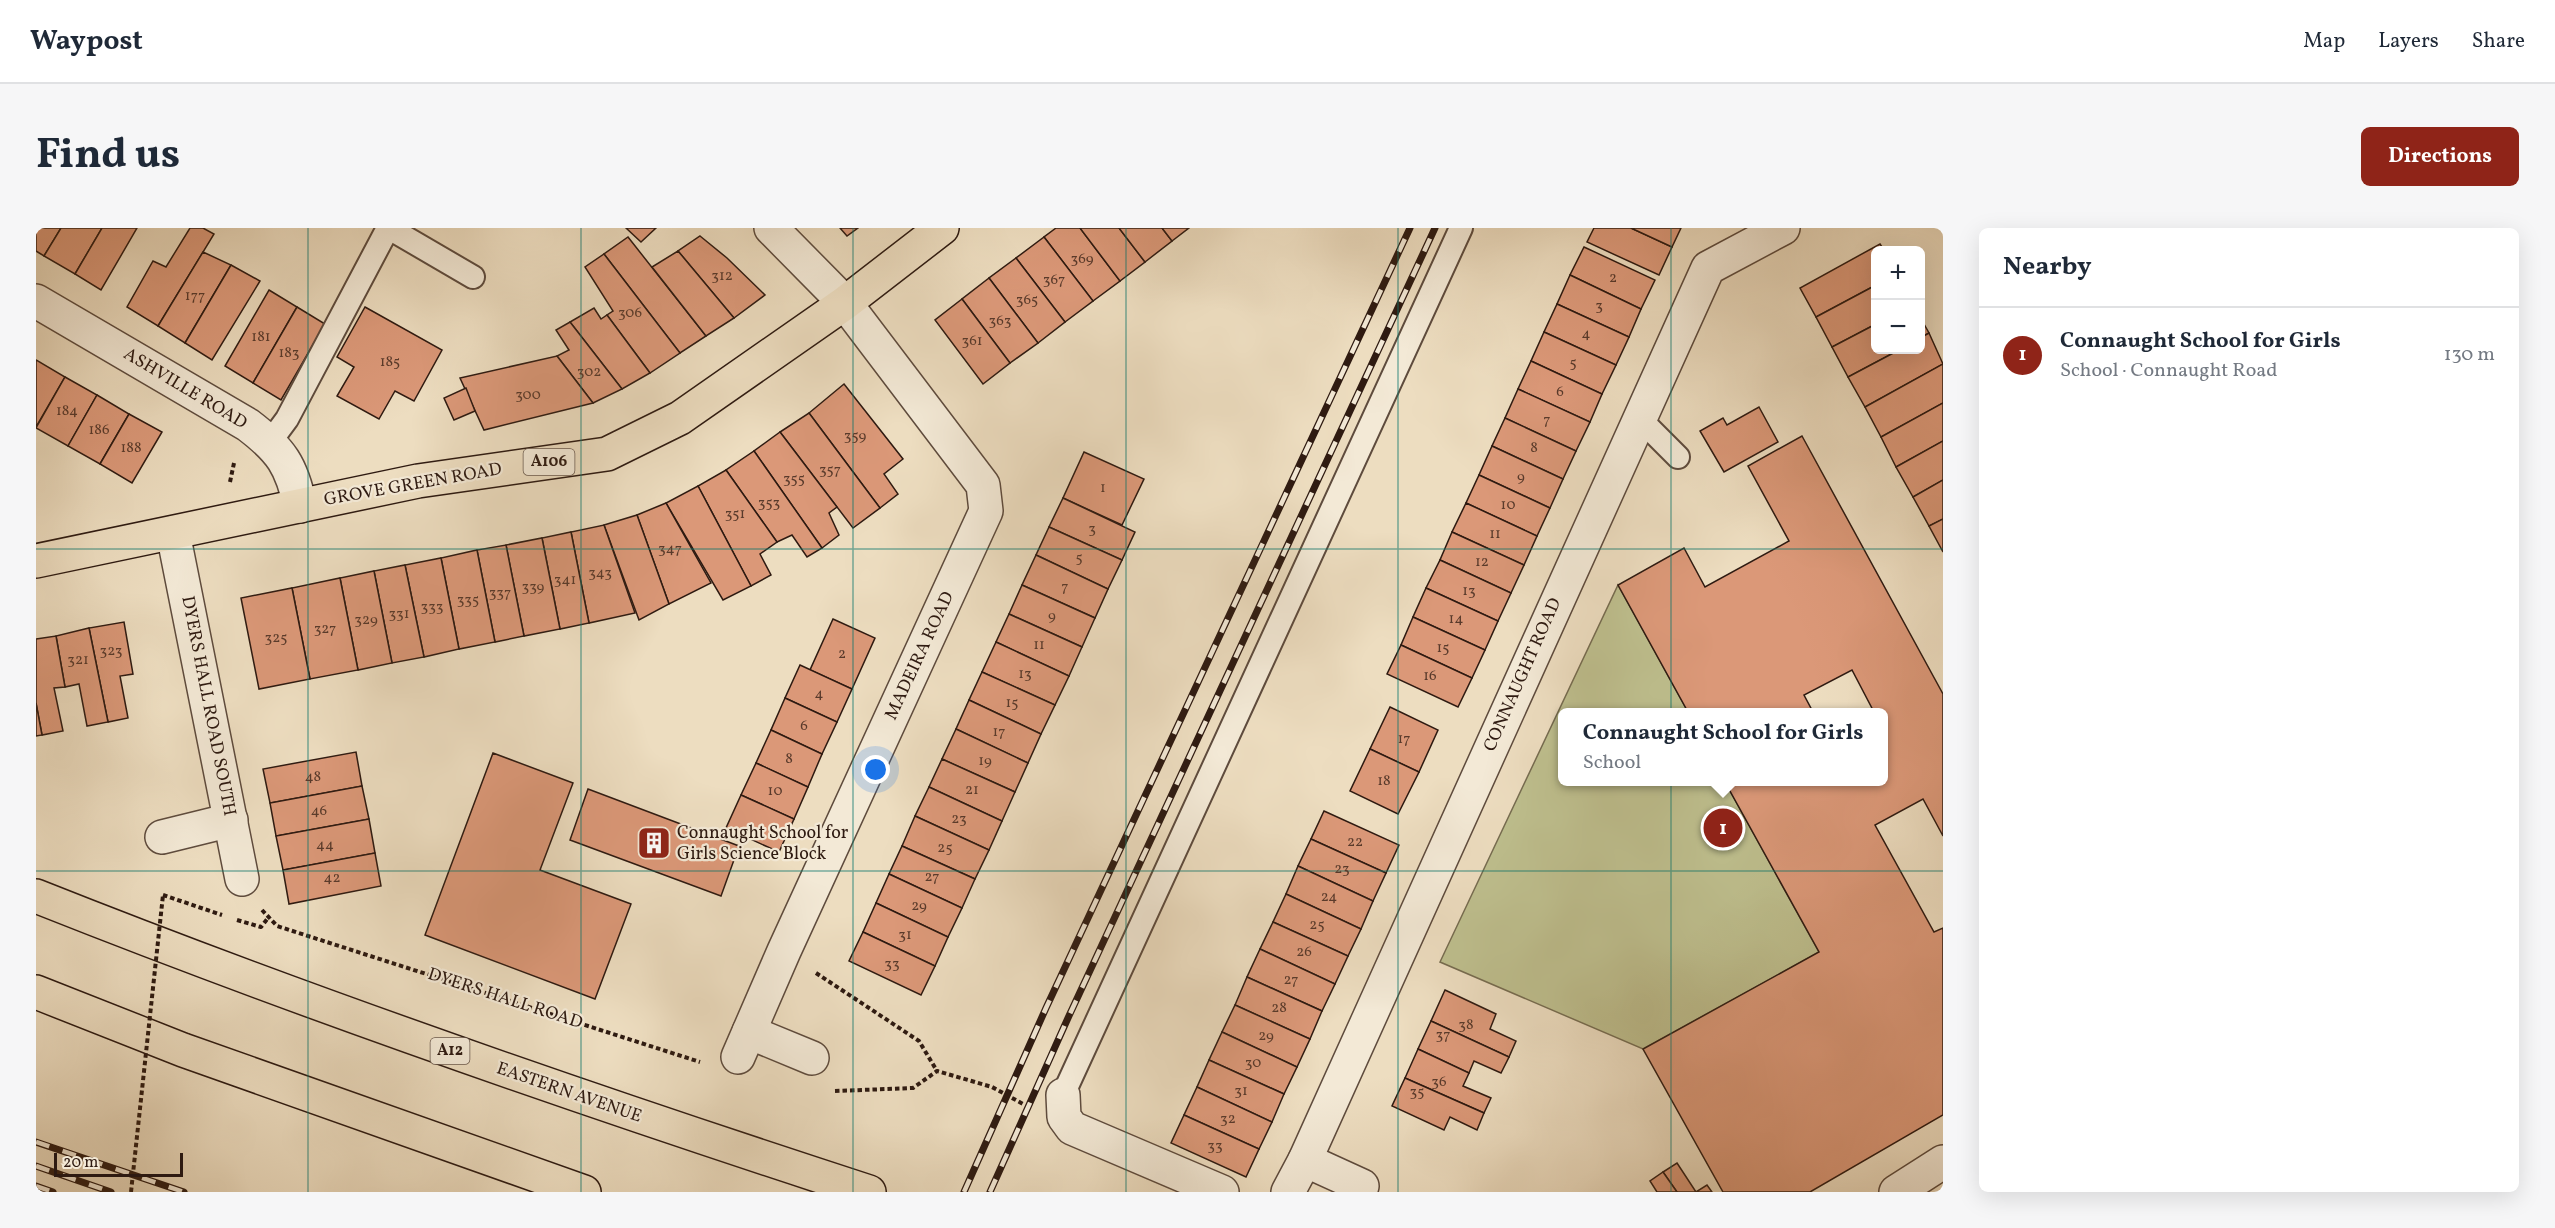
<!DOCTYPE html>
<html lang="en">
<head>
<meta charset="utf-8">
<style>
  :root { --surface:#fff; --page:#f6f6f7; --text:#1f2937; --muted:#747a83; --line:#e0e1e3; --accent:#8f2418 }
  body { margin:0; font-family:Vollkorn,serif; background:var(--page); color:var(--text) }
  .controls { position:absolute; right:18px; top:18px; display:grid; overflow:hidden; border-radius:9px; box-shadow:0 6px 24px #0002 }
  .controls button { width:54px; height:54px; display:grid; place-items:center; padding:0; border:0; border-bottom:2px solid var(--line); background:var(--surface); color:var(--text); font:30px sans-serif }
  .scale { position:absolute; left:18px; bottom:15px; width:129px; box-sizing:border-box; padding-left:6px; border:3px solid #2e1a11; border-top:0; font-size:16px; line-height:21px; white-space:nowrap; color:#2e1a11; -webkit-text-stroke:4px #f3e9d6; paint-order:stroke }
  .you { position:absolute; left:840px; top:542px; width:21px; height:21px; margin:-15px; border:4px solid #fff; border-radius:50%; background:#1a73e8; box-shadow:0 0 0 9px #1a73e833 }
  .badge { display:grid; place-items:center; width:39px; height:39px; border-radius:50%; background:var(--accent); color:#fff; font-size:20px; font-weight:700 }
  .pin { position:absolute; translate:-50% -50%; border:3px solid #fff; box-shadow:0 2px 6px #0006 }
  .popup { position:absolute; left:1522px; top:480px; width:330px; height:78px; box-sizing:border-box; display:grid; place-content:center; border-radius:9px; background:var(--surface); filter:drop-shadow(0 2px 4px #0005); font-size:20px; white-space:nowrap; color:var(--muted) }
  .popup b { font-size:22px; color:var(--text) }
  .popup::after { content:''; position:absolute; left:50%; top:100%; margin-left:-12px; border:12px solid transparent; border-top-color:var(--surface) }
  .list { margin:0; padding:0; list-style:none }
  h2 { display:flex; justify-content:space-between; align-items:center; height:78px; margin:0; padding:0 24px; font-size:26px }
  h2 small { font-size:20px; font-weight:400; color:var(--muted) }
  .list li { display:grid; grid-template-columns:39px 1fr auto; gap:18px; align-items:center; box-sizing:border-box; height:96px; padding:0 24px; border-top:2px solid var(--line) }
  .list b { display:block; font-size:22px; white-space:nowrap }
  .list p { margin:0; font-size:20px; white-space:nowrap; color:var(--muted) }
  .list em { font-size:20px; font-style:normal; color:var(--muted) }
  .map { position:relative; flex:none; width:1907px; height:964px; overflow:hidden; border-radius:9px }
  header { display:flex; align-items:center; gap:36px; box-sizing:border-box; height:84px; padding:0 30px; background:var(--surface); border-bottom:2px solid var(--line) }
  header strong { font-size:28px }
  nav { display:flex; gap:33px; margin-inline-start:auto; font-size:21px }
  .intro { display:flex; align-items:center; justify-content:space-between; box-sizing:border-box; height:144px; padding:0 36px }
  h1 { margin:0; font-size:42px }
  .button { padding:15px 27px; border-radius:9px; background:var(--accent); color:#fff; font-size:21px; font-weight:700 }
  main { display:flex; gap:36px; padding:0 36px }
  aside { flex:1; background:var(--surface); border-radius:9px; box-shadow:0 6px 24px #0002 }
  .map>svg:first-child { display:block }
  .green { fill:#bebf8e; stroke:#766c50; stroke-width:1.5 }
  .building { fill:#db9878; stroke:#2e1a11; stroke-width:1.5 }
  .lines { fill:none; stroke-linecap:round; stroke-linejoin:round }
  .service-casing { stroke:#5e4b3d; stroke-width:26 }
  .minor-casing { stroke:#5e4b3d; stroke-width:36 }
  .primary-casing { stroke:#2e1a11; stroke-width:36 }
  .trunk-casing { stroke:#2e1a11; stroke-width:36 }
  .path { stroke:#2e1a11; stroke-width:4; stroke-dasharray:4.5 3; stroke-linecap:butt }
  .service { stroke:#f3e9d6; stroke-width:22 }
  .minor { stroke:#f3e9d6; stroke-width:33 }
  .primary { stroke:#edddc0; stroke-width:33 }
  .trunk { stroke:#edddc0; stroke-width:33 }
  .rail-casing { stroke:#2e1a11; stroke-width:7 }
  .rail { stroke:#f3e9d6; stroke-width:4.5; stroke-dasharray:14; stroke-linecap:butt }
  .path-bridge { stroke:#2e1a11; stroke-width:4; stroke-dasharray:4.5 3; stroke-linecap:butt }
  .grid { fill:none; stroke:#0f766e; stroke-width:1.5; stroke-opacity:0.55 }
  .labels { text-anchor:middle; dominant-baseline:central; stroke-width:4.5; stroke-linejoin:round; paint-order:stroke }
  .number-label { font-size:15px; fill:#593a2b }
  .shield { fill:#f3e9d6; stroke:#69584c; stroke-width:1.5 }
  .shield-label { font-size:16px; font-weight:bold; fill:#2e1a11 }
  .street-label { font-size:18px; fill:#2e1a11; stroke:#f3e9d6 }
  .poi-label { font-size:18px; fill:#2e1a11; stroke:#f3e9d6; text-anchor:start }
</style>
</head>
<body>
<header>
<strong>Waypost</strong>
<nav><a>Map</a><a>Layers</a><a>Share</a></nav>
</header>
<div class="intro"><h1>Find us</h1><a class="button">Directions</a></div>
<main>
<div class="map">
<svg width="1907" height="964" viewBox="0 0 1907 964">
  <rect width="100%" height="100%" fill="#edddc0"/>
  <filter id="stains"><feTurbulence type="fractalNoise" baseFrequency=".00333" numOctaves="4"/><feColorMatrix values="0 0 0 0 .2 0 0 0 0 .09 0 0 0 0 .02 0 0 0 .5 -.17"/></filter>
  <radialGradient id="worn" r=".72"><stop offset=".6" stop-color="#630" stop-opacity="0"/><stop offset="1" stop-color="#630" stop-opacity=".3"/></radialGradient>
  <path class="green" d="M1582 357 1652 484H1526V554H1689L1783 724 1607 821 1404 734Z"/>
  <g class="building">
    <path d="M0 0H25L8 28 0 23Z"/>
    <path d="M25 0H66L39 46 8 28Z"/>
    <path d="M66 0H101L65 62 39 46Z"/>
    <path d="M154 0H167L178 6 122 98 91 79 117 33 130 39Z"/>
    <path d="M590 0H620L605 14Z"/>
    <path d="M804 0H822L811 8Z"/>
    <path d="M1020 0H1044L1084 53 1057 73 1008 9Z"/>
    <path d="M1044 0H1083L1109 34 1084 53Z"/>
    <path d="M1083 0H1126L1136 13 1109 34Z"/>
    <path d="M1126 0H1153L1136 13Z"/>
    <path d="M1558 0H1595L1636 19 1623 47 1551 14Z"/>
    <path d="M1595 0H1645L1636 19Z"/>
    <path d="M664 8 691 30 729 67 698 90 642 23Z"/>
    <path d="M592 9 670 108 644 125 568 26Z"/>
    <path d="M1008 9 1057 73 1029 94 980 30Z"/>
    <path d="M1844 16 1848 22H1840V57L1780 89 1764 60Z"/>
    <path d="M1548 19 1619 52 1605 81 1534 47Z"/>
    <path d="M642 23 698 90 670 108 616 39Z"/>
    <path d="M167 24 195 37 149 115 122 98Z"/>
    <path d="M568 26 644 125 614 145 571 87 577 83 549 39Z"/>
    <path d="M980 30 1029 94 1002 115 953 50Z"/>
    <path d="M195 37 224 53 176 132 149 115Z"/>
    <path d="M1534 47 1605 81 1593 109 1521 76Z"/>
    <path d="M953 50 1002 115 974 135 926 71Z"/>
    <path d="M1840 57V96L1796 119 1780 89Z"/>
    <path d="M233 62 261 79 217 155 189 138Z"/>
    <path d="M926 71 974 135 947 156 899 92Z"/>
    <path d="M1521 76 1593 109 1580 137 1508 104Z"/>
    <path d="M261 79 289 96 245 172 217 155Z"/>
    <path d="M329 79 406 122 378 173 359 163 343 191 301 168 318 139 301 129Z"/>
    <path d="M558 80 565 91 571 87 614 145 586 161 534 94Z"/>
    <path d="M1884 89 1893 105 1884 110Z"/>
    <path d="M534 94 586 161 557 175 521 128 533 122 520 102Z"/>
    <path d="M1840 96V122H1863L1812 149 1796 119Z"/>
    <path d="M1508 104 1580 137 1566 166 1495 133Z"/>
    <path d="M1893 105 1907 136 1829 179 1812 149 1863 122H1884V110Z"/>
    <path d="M521 128 557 175 448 202 424 150Z"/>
    <path d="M0 132 29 149 0 199Z"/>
    <path d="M1495 133 1566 166 1554 194 1482 161Z"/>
    <path d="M1907 136V175L1845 209 1829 179Z"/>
    <path d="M29 149 61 167 32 218 0 200Z"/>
    <path d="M808 156 867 231 848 246 862 266 844 280 773 185Z"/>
    <path d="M430 160 439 183 418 192 408 170Z"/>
    <path d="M1482 161 1554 194 1540 223 1469 190Z"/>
    <path d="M61 167 93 186 64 236 32 218Z"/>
    <path d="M1907 175V213L1860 239 1845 209Z"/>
    <path d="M1723 179 1742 214 1688 244 1664 203 1687 190 1691 197Z"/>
    <path d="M773 185 844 280 817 300 744 204Z"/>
    <path d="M93 186 126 204 96 255 64 236Z"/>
    <path d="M1469 190 1540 223 1527 251 1456 218Z"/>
    <path d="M744 204 801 279 793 285 803 307 786 320 718 223Z"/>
    <path d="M1766 208 1907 466V608L1887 571 1839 597 1898 704 1907 700V887L1774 964H1687L1607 821 1783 724 1689 554H1848V484H1838L1816 442 1768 467 1777 484H1652L1582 357 1648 320 1669 359 1753 313 1712 238Z"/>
    <path d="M1907 213V252L1877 269 1860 239Z"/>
    <path d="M1456 218 1527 251 1514 280 1443 247Z"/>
    <path d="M718 223 786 320 771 329 756 307 741 314 690 242Z"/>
    <path d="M1048 224 1108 251 1086 297 1027 270Z"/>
    <path d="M690 242 741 314 724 326 735 347 715 358 662 258Z"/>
    <path d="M1443 247 1514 280 1501 308 1430 275Z"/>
    <path d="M1907 252V291L1893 298 1877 269Z"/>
    <path d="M662 258 715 358 687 372 630 275Z"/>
    <path d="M1027 270 1099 304 1086 332 1013 299Z"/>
    <path d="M630 275 675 355 633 376 601 287Z"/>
    <path d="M1430 275 1501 308 1488 337 1416 304Z"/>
    <path d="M601 287 633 376 603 392 568 297Z"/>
    <path d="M1907 291V324L1893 298Z"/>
    <path d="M568 297 599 385 553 395 535 304Z"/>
    <path d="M1013 299 1086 332 1072 361 1000 327Z"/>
    <path d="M535 304 553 395 524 401 506 310Z"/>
    <path d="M1416 304 1488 337 1475 365 1404 332Z"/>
    <path d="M506 310 524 401 488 408 470 317Z"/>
    <path d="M470 317 488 408 459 414 441 322Z"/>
    <path d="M441 322 459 414 423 421 405 330Z"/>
    <path d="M1000 327 1072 361 1059 390 986 357Z"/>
    <path d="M405 330 423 421 388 429 369 337Z"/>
    <path d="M1404 332 1475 365 1462 393 1390 360Z"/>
    <path d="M369 337 388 429 356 435 338 343Z"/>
    <path d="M338 343 356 435 322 442 304 350Z"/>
    <path d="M304 350 322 442 274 451 256 360Z"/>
    <path d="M986 357 1059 390 1046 419 973 386Z"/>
    <path d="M256 360 274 451 223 461 205 370Z"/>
    <path d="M1390 360 1462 393 1449 422 1377 389Z"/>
    <path d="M973 386 1046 419 1033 448 960 414Z"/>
    <path d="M1377 389 1449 422 1436 450 1365 417Z"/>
    <path d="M797 391 839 410 816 461 774 442Z"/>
    <path d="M88 394 97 446 84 448 92 490 72 494 53 400Z"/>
    <path d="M53 400 72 494 51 498 43 456 29 459 20 408Z"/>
    <path d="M20 408 29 459 18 460 27 503 6 507 0 475V411Z"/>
    <path d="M960 414 1033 448 1019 477 946 444Z"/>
    <path d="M1365 417 1436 450 1422 479 1351 446Z"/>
    <path d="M764 437 816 461 801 494 749 470Z"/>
    <path d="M946 444 1019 477 1005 506 933 472Z"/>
    <path d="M749 470 801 494 786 526 735 502Z"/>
    <path d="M933 472 1005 506 992 535 920 501Z"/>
    <path d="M0 475 6 507 0 508Z"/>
    <path d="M1354 479 1402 502 1383 544 1334 521Z"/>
    <path d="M920 501 992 535 979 564 906 531Z"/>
    <path d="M735 502 786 526 772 559 720 535Z"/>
    <path d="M1334 521 1383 544 1362 586 1314 563Z"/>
    <path d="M320 524 326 558 234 575 227 541Z"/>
    <path d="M457 525 537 555 504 642 595 676 559 771 389 707Z"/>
    <path d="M906 531 979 564 966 593 893 559Z"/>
    <path d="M720 535 772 559 758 591 705 567Z"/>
    <path d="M326 558 333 591 240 608 234 575Z"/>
    <path d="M893 559 966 593 953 622 879 588Z"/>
    <path d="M552 561 703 618 685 668 534 612Z"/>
    <path d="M705 567 758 591 743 624 690 600Z"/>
    <path d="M1288 583 1363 617 1350 645 1275 611Z"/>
    <path d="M879 588 953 622 939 651 866 618Z"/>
    <path d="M333 591 339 625 247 642 240 608Z"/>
    <path d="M1275 611 1350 645 1337 673 1262 638Z"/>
    <path d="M866 618 939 651 926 680 853 646Z"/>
    <path d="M339 625 345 658 253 676 247 642Z"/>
    <path d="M1262 638 1337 673 1325 701 1250 666Z"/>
    <path d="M853 646 926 680 912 709 840 675Z"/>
    <path d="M1250 666 1325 701 1312 728 1237 694Z"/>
    <path d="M840 675 912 709 899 738 827 704Z"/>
    <path d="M1237 694 1312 728 1299 756 1224 721Z"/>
    <path d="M827 704 899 738 885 767 813 733Z"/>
    <path d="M1224 721 1299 756 1286 783 1211 749Z"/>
    <path d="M1211 749 1286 783 1274 811 1199 777Z"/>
    <path d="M1409 762 1460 786 1454 801 1480 813 1473 829 1395 793Z"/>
    <path d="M1199 777 1274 811 1261 839 1186 804Z"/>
    <path d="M1395 793 1473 829 1465 845 1438 833 1433 845 1382 821Z"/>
    <path d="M1186 804 1261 839 1248 866 1173 832Z"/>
    <path d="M1382 821 1433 845 1427 858 1455 870 1448 885 1369 850Z"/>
    <path d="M1173 832 1248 866 1236 894 1161 859Z"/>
    <path d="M1369 850 1448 885 1441 902 1414 889 1408 902 1356 878Z"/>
    <path d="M1161 859 1236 894 1223 921 1148 887Z"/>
    <path d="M1148 887 1223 921 1210 949 1135 915Z"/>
    <path d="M1641 935 1660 964 1671 957 1676 964H1641L1627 944Z"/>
    <path d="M1627 944 1641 964H1621L1614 953Z"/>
  </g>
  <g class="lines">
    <g class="service-casing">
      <g id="service">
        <path d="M353 0 437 49"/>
        <path d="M1603 190 1642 229"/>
        <path d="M234 214 251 191 352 0"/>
        <path d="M1027 867 1425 0"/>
      </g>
    </g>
    <g class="minor-casing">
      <g id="minor">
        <path d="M0 73 212 197C245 222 256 238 264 278"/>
        <path d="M137 305 206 651"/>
        <path d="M126 609 195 592"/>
        <path d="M713 804 776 830"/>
        <path d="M702 829 748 723 950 283 947 257 809 75 735 0"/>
        <path d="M1027 867 1028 889 1036 900 1186 964"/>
        <path d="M1269 932 1326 958"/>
        <path d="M1252 964 1269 932 1672 40 1747 0"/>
        <path d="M1860 964 1907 934"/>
      </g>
    </g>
    <g class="primary-casing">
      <path id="primary" d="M0 333 382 253 571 226 644 190 809 75 906 0"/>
    </g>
    <g class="trunk-casing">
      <g id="trunk">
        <path d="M0 668C274 777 553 873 833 964"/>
        <path d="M0 764 147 822 548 964"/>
      </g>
    </g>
    <g class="path">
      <path d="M194 254 198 235"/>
      <path d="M127 667 186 687"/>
      <path d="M226 682 241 698 664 834"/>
      <path d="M201 692 225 699 232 690"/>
      <path d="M780 745 883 813 901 843"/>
      <path d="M799 863 877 860 901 843 956 859 989 877"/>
    </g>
    <use href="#service" class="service"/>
    <use href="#minor" class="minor"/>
    <use href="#primary" class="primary"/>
    <use href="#trunk" class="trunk"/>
    <g class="rail-casing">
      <g id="rail">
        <path d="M0 914 148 964"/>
        <path d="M0 938 75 964"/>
        <path d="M0 958 17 964"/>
        <path d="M928 964 1010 780 1374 0"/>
        <path d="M954 964 1032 790 1399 0"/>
      </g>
    </g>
    <use href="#rail" class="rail"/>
    <path class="path-bridge" d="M95 964 127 667"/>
  </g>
  <path class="grid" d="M272 0V964M545 0V964M817 0V964M1090 0V964M1362 0V964M1635 0V964M0 321H1907M0 643H1907"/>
  <defs>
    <g id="building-square" transform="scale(1.725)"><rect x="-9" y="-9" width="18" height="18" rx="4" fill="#8f2418" stroke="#f3e9d6"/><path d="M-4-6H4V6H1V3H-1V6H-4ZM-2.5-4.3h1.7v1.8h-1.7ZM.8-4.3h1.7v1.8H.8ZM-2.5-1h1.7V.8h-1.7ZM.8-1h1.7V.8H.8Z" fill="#fff"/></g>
  </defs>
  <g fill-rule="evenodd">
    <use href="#building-square" x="618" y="615"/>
  </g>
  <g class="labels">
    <g class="number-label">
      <text x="1046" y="31">369</text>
      <text x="686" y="48">312</text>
      <text x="1577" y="50">2</text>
      <text x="1018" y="52">367</text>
      <text x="159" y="68">177</text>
      <text x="991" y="72">365</text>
      <text x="1563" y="78">3</text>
      <text x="594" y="85">306</text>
      <text x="964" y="93">363</text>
      <text x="1550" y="106">4</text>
      <text x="225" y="109">181</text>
      <text x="936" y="113">361</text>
      <text x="253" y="125">183</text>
      <text x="354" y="134">185</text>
      <text x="1537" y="135">5</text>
      <text x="553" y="144">302</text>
      <text x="1524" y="164">6</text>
      <text x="492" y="167">300</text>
      <text x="31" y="183">184</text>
      <text x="1511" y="192">7</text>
      <text x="63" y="202">186</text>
      <text x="819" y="208">359</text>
      <text x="95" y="220">188</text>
      <text x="1498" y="220">8</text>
      <text x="794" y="242">357</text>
      <text x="1485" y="249">9</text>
      <text x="758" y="251">355</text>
      <text x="1067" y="260">1</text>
      <text x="733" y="275">353</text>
      <text x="1472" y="277">10</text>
      <text x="699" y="286">351</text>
      <text x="1056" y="301">3</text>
      <text x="1459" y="306">11</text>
      <text x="634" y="321">347</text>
      <text x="1043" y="330">5</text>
      <text x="1446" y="334">12</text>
      <text x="564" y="345">343</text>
      <text x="529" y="352">341</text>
      <text x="497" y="359">339</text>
      <text x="1029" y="359">7</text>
      <text x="1433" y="363">13</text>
      <text x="464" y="365">337</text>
      <text x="432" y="372">335</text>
      <text x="396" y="379">333</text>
      <text x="363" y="386">331</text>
      <text x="1016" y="388">9</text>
      <text x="1420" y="391">14</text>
      <text x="330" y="392">329</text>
      <text x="289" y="401">327</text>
      <text x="240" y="410">325</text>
      <text x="1003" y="417">11</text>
      <text x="1407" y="420">15</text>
      <text x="75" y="423">323</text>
      <text x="806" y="426">2</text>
      <text x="42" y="432">321</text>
      <text x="989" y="446">13</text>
      <text x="1394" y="448">16</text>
      <text x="783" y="466">4</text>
      <text x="976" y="475">15</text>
      <text x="768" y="498">6</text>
      <text x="963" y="504">17</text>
      <text x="1368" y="511">17</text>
      <text x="753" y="531">8</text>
      <text x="949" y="533">19</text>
      <text x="277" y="549">48</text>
      <text x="1348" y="553">18</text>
      <text x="936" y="562">21</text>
      <text x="739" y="563">10</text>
      <text x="283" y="583">46</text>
      <text x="923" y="591">23</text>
      <text x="1319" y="614">22</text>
      <text x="289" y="617">44</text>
      <text x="909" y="620">25</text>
      <text x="1306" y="641">23</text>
      <text x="896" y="649">27</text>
      <text x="296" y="650">42</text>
      <text x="1293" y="669">24</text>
      <text x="883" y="678">29</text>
      <text x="1281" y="697">25</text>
      <text x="869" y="707">31</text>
      <text x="1268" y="724">26</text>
      <text x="856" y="736">33</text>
      <text x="1255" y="752">27</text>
      <text x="1243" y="780">28</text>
      <text x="1430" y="797">38</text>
      <text x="1407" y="807">37</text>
      <text x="1230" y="808">29</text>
      <text x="1217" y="835">30</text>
      <text x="1403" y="854">36</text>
      <text x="1205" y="863">31</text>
      <text x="1381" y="864">35</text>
      <text x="1192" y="891">32</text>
      <text x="1179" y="918">33</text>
    </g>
    <g class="shield">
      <rect x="487.5" y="221" width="51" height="26" rx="4.5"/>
      <rect x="394.5" y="810" width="39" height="26" rx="4.5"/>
    </g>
    <g class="shield-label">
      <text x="513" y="234">A106</text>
      <text x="414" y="823">A12</text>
    </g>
    <g class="street-label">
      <text transform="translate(149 161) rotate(31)">ASHVILLE ROAD</text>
      <text transform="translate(377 257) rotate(-10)">GROVE GREEN ROAD</text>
      <text transform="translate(884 428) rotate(-65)">MADEIRA ROAD</text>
      <text transform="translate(1487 447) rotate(-66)">CONNAUGHT ROAD</text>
      <text transform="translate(172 478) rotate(79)">DYERS HALL ROAD SOUTH</text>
      <text transform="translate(469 771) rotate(18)">DYERS HALL ROAD</text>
      <text transform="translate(533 865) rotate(19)">EASTERN AVENUE</text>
    </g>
    <g class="poi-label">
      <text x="641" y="605">Connaught School for<tspan x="641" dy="21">Girls Science Block</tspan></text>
    </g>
  </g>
  <rect width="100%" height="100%" filter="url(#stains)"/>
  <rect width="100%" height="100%" fill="url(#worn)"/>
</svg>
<div class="controls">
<button>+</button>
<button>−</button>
</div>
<div class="scale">20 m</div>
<div class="you"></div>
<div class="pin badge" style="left:1687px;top:600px">1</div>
<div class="popup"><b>Connaught School for Girls</b>School</div>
</div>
<aside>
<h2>Nearby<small></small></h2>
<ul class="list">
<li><span class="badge">1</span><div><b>Connaught School for Girls</b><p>School · Connaught Road</p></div><em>130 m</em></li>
</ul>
</aside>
</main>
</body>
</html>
